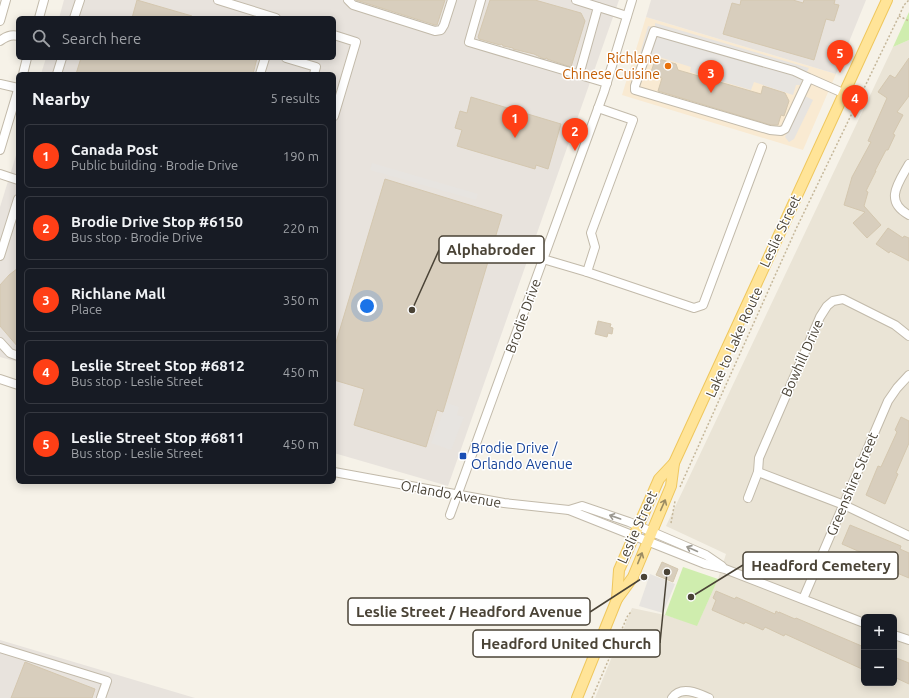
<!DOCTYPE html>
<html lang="en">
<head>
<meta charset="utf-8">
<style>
  :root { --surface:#171b24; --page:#20242c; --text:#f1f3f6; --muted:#9ea1a6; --line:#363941; --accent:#ff3f16 }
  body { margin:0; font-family:Ubuntu,sans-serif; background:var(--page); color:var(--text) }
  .controls { position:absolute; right:12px; bottom:12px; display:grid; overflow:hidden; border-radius:6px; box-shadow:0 2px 10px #0003 }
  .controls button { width:36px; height:36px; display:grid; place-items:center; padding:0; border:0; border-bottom:1px solid var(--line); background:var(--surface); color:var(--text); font:20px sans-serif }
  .you { position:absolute; left:367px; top:306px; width:14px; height:14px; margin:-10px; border:3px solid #fff; border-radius:50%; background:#1a73e8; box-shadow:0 0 0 6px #1a73e833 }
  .badge { display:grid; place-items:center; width:26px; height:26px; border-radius:50%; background:var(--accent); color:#fff; font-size:13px; font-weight:700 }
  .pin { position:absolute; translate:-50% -33px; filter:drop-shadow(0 1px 2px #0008) }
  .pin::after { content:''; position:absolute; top:21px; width:14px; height:12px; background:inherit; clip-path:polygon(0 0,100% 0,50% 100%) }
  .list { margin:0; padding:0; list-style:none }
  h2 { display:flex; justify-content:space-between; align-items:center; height:52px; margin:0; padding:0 16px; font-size:17px }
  h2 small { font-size:13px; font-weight:400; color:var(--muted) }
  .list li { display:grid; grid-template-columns:26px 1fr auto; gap:12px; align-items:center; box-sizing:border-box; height:64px; margin:0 8px 8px; padding:0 8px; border:1px solid var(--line); border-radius:6px }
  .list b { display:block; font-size:15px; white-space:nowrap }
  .list p { margin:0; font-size:13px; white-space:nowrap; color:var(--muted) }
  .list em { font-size:13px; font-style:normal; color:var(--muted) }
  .icon { flex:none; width:22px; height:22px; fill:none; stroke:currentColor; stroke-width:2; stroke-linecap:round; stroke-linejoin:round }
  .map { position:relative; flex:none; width:909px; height:698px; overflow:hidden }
  .search { position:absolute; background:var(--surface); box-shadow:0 2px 10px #0003; left:16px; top:16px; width:320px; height:44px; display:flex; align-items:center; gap:10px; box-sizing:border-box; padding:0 14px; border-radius:6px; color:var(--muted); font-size:15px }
  .panel { position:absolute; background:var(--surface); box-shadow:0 2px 10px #0003; left:16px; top:72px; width:320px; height:412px; border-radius:6px }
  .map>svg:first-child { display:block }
  .residential { fill:#eae4d6; fill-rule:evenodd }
  .commercial { fill:#f9ead2 }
  .industrial { fill:#e8e3dd }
  .green { fill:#cfedae }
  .parking { fill:#e7e4e0 }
  .building { fill:#d8cebd; stroke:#d4c7af }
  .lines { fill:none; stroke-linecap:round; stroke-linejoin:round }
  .minor-casing { stroke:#c2baaa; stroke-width:10 }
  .major-casing { stroke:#efc75d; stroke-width:12 }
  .path { stroke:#c5b79a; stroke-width:1.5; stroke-dasharray:2 2; stroke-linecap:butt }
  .minor { stroke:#fff; stroke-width:8 }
  .major { stroke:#ffe498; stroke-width:10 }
  .oneway { stroke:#9b8b62 }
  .oneway2 { stroke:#9b9890 }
  .food-dot { fill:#e8710a; stroke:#fff; stroke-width:1.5 }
  .transit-dot { fill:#1a4fb4; stroke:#fff; stroke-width:1.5 }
  .labels { text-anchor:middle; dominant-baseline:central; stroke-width:3; stroke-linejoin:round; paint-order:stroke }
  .food-label { font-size:14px; fill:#c56008; stroke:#fff; text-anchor:end }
  .street-label { font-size:14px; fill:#4a4336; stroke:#fff }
  .transit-label { font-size:14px; fill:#164399; stroke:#fff; text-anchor:start }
  .leader { fill:none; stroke:#4a4336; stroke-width:1.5 }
  .callout-dot { fill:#4a4336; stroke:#fff; stroke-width:1.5 }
  .callout { fill:#fff; stroke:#4a4336; stroke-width:1.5 }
  .callout-label { font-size:15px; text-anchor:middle; font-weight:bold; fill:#4a4336 }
</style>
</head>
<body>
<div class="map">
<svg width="909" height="698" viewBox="0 0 909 698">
  <rect width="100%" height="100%" fill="#f6f2e8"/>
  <path class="residential" d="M909 40V698H595L632 608 665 615 697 625 718 579 726 554 666 526 893 47ZM864 617H894V683H864Z"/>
  <path class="commercial" d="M646 17 836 74 803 150 622 95Z"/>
  <g class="industrial">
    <path d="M64 0H619L448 486 334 453V74H41L46 58H334V18H59Z"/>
    <path d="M651 0H866L836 74 646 17Z"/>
    <path d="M18 149V362L0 357V207Z"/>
    <path d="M0 640 195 698H0Z"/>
  </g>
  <g class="green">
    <path d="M909 12V40L893 47Z"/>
    <path d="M683 567 718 579 697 626 665 615Z"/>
  </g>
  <g class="parking">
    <path d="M655 23 809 68 800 85H796L793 95 754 82 751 90 690 72 691 67 656 56 655 61 639 57 648 26 655 28Z"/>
    <path d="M805 96 813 100 794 139 789 142 785 137Z"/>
    <path d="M372 163 478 194 476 200 370 170Z"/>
    <path d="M447 403 459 407 457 415 464 417 451 450 431 443Z"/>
    <path d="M650 574 675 584 663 613 639 606Z"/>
  </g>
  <g class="building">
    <path d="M137 0 192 16V18H132Z"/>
    <path d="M356 0H445L437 25H435Z"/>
    <path d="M490 0H535L581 13 585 21 571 67 547 59V58L544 59 534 54 513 49V48L503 46 502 44 500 45 479 39 478 37Z"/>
    <path d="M741 0H793L803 3 804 0H835L834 4 839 5 834 21 826 19 814 60 723 34 732 3 740 5Z"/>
    <path d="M81 58H257L253 74H76Z"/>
    <path d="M909 58V96L897 112 903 115 893 134 895 135 888 150H886L875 171H876L866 191 868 192 864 206 881 225 867 238 853 223 865 212 844 205 852 177 871 142 868 141 887 98 878 92 890 75 895 78Z"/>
    <path d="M659 59 676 64 678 70 761 94 763 86 785 93 789 101 784 116 781 115 778 125H771L658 91 662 78 650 75 654 63 657 64Z"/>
    <path d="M471 97 561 124 548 169 536 165 535 169 457 146 462 130 455 128 460 111 467 113Z"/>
    <path d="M385 179 502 215 443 412 437 410 426 447 354 425 364 389 334 380V349Z"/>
    <path d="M888 228 903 238 904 236 909 238V261L890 251 889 253 876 244Z"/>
    <path d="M18 268V347L0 326V285L9 275Z"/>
    <path d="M598 321 611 324 610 327 613 328 612 334 608 333 607 337 595 334Z"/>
    <path d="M901 417 909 421V443L896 473 898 474 885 504 866 495 878 466 881 467 897 432 895 430Z"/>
    <path d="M850 525 901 546 900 549 909 553V578L897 573 899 569 842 544Z"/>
    <path d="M662 562 678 569 673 582 656 575Z"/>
    <path d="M716 591 735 599 736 597 775 614 776 611 779 613V612L795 619 796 618 864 647V664L862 669 785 634 784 636 765 627 763 630 745 622 744 624 712 610 716 600 713 598Z"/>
    <path d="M894 657 909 663V684L894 677Z"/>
    <path d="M25 662 95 689 92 698H11Z"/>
  </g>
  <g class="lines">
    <g class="minor-casing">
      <g id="minor">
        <path d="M218 0 276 18"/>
        <path d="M348 0 353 5 435 31 441 30 444 25 452 0"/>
        <path d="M481 0 469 42 607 83"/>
        <path d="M576 0 627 16"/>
        <path d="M39 18 44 0"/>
        <path d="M74 18 80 0"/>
        <path d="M0 21 6 0"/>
        <path d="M334 35 356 42 334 116"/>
        <path d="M0 41C5 37 11 34 18 36"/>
        <path d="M286 58 316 67 314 74"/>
        <path d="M23 74 27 58"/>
        <path d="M57 74 62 58"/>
        <path d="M260 74 265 58"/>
        <path d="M579 75 598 7"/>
        <path d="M809 78 794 71 654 31 635 86V90L770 130 781 131 785 129 809 78 843 93"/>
        <path d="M0 84 18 88"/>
        <path d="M0 150 18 90"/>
        <path d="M909 164C899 182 883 201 909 215"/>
        <path d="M0 174 18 180"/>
        <path d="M0 256 18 199"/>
        <path d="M543 259 587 272 694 308 703 305 762 147"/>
        <path d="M587 272 595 247 591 233 633 120 598 108"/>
        <path d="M0 342 10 353 18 356"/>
        <path d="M0 379 18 385"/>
        <path d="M334 472 504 503 569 510 705 564 725 569 864 623"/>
        <path d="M758 472 844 505 909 536"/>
        <path d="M748 498 758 472 759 458 820 317 827 306 833 301 843 299 895 325 909 336"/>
        <path d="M569 510 582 506 629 522 706 555 722 566"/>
        <path d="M450 515 604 92 632 0"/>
        <path d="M803 599 888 401 897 388 909 375"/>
        <path d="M894 635 909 640"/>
        <path d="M0 648 107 681 101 698"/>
        <path d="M672 698C681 685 698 693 709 698"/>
      </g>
    </g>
    <g class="major-casing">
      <g id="major">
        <path d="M617 599 619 570 659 479 674 463"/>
        <path d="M577 698 617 599 633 577 671 486 674 463 887 0"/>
      </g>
    </g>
    <g class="path">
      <path d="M899 16 909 21"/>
      <path d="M680 487 796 229 899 16 904 5 909 0"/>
      <path d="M671 523 675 501"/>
      <path d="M592 698 628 615 632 611"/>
    </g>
    <use href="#minor" class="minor"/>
    <use href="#major" class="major"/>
  </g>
  <defs><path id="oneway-shaft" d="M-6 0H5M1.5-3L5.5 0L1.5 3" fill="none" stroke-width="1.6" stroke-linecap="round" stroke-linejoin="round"/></defs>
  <g class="oneway">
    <use href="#oneway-shaft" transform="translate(663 505) rotate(-66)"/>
    <use href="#oneway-shaft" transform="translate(640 558) rotate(-68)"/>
  </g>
  <g class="oneway2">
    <use href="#oneway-shaft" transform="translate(615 517) rotate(-161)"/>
    <use href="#oneway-shaft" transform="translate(692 549) rotate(-156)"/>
  </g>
  <circle class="food-dot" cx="668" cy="66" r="4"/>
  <rect class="transit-dot" x="459" y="452" width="8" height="8" rx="2"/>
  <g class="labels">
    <g class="food-label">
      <text x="660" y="58">Richlane<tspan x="660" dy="16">Chinese Cuisine</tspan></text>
    </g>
    <g class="street-label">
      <text transform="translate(780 231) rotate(-65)">Leslie Street</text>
      <text transform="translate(523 316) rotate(-70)">Brodie Drive</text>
      <text transform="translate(734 342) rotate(-66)">Lake to Lake Route</text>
      <text transform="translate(802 358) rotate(-66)">Bowhill Drive</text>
      <text transform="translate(852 484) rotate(-67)">Greenshire Street</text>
      <text transform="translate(451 494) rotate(10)">Orlando Avenue</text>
      <text transform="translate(637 527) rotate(-66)">Leslie Street</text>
    </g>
    <g class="transit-label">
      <text x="471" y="448">Brodie Drive /<tspan x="471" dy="16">Orlando Avenue</tspan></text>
    </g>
  </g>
  <path class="leader" d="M412 310L439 250M691 597L743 565M644 577L590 612M667 572L660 643"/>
  <g class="callout-dot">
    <circle cx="412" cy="310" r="4"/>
    <circle cx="691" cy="597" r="4"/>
    <circle cx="644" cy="577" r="4"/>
    <circle cx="667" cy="572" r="4"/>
  </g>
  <g class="callout">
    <rect x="439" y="236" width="105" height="27" rx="4"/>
    <rect x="743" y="552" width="155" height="27" rx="4"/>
    <rect x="348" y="598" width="242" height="27" rx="4"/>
    <rect x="473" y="630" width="187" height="27" rx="4"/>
  </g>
  <g class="callout-label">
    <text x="491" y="255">Alphabroder</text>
    <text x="821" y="571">Headford Cemetery</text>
    <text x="469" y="617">Leslie Street / Headford Avenue</text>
    <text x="566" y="649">Headford United Church</text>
  </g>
</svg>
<div class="controls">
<button>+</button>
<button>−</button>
</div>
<div class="you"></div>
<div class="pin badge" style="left:515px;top:138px">1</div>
<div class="pin badge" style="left:575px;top:151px">2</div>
<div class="pin badge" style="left:711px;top:93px">3</div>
<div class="pin badge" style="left:855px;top:118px">4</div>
<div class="pin badge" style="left:840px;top:73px">5</div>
<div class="search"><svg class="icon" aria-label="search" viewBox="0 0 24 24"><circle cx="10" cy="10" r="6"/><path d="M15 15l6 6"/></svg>Search here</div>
<section class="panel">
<h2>Nearby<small>5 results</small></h2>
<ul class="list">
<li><span class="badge">1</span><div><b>Canada Post</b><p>Public building · Brodie Drive</p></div><em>190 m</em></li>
<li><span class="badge">2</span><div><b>Brodie Drive Stop #6150</b><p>Bus stop · Brodie Drive</p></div><em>220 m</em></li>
<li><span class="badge">3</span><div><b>Richlane Mall</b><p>Place</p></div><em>350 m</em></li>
<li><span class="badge">4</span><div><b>Leslie Street Stop #6812</b><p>Bus stop · Leslie Street</p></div><em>450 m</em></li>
<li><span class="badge">5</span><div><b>Leslie Street Stop #6811</b><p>Bus stop · Leslie Street</p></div><em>450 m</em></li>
</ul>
</section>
</div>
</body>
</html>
